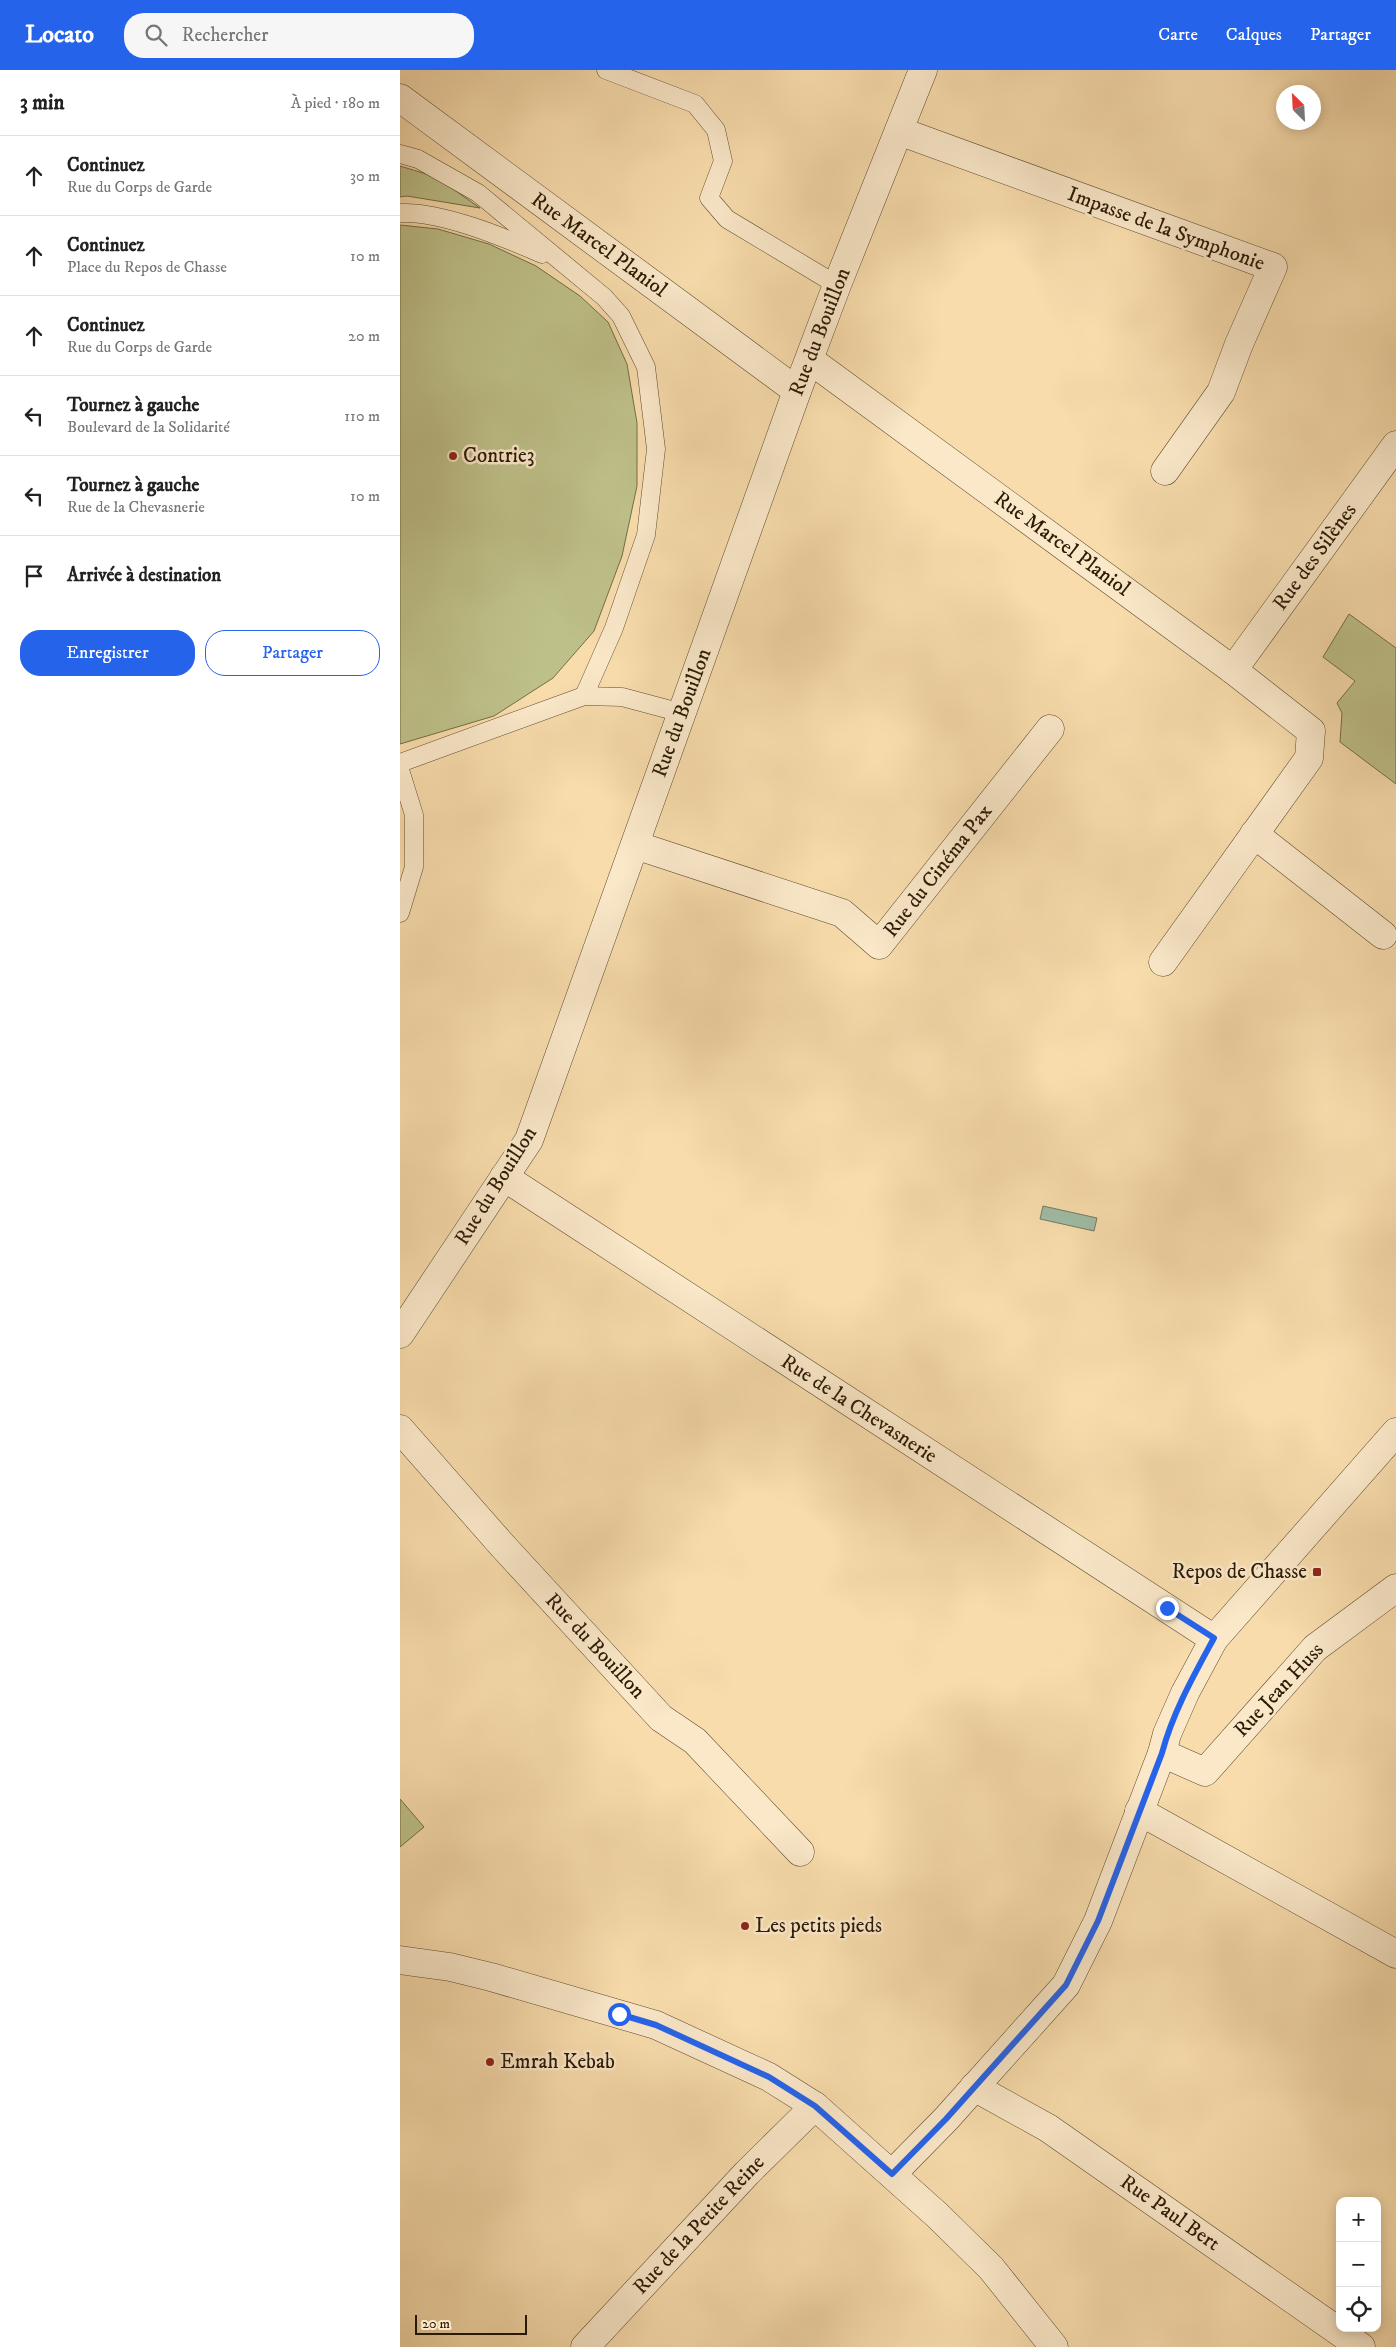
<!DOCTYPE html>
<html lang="fr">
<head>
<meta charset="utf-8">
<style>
  :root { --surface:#fff; --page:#f6f6f6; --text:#222; --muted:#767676; --line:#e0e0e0; --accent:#2563eb }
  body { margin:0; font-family:"IM FELL DW Pica",serif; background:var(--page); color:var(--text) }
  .controls { position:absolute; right:15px; bottom:15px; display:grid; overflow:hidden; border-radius:10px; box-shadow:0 2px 12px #0003 }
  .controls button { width:45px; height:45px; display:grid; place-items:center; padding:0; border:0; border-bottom:1px solid var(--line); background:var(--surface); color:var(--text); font:25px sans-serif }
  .compass { position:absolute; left:876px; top:15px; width:45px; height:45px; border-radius:50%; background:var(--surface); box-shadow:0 2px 12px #0003; rotate:336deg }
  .scale { position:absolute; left:15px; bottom:12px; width:112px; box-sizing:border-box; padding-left:5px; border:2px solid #2b1a05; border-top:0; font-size:14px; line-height:18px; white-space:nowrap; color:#2b1a05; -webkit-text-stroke:4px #fae8c9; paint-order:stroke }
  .stop { position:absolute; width:15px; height:15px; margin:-11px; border:4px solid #2563eb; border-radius:50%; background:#fff }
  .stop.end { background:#2563eb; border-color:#fff; box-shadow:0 1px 5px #0008 }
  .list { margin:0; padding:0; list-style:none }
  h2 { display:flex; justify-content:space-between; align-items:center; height:65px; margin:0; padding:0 20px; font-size:21px }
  h2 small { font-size:16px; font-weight:400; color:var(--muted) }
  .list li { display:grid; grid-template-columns:32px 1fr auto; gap:15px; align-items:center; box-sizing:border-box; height:80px; padding:0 20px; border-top:1px solid var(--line) }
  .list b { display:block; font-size:19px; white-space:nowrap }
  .list p { margin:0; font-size:16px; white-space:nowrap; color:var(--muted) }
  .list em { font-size:16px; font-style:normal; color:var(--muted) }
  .actions { display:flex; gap:10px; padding:15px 20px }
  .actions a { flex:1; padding:11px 0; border:1px solid var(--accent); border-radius:20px; text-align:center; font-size:18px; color:var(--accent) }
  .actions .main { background:var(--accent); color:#fff }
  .icon { flex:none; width:28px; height:28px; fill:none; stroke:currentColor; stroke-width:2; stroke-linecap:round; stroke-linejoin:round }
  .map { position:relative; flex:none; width:996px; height:2277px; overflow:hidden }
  header { display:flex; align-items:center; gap:30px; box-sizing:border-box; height:70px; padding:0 25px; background:var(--accent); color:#fff }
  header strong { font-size:24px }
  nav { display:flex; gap:28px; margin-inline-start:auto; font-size:18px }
  .search { width:350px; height:45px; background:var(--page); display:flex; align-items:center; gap:12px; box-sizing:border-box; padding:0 18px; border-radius:20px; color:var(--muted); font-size:19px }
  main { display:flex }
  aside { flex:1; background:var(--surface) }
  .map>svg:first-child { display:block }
  .green { fill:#bec089; stroke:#746d47 }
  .water { fill:#9fbca5; stroke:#717b65 }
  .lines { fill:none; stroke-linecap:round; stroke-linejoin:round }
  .service-casing { stroke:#5e4a2f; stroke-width:19 }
  .minor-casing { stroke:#5e4a2f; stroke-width:29 }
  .tertiary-casing { stroke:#5e4a2f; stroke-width:29 }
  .service { stroke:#fae8c9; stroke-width:18 }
  .minor { stroke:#fae8c9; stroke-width:28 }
  .tertiary { stroke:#fae8c9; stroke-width:28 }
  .route { stroke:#2563eb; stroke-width:6 }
  .poi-dot { fill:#8f2418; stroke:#fae8c9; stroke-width:2 }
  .labels { text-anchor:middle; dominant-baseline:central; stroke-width:5; stroke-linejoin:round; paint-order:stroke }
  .street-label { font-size:21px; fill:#2b1a05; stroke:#fae8c9 }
  .poi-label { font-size:21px; fill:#2b1a05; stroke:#fae8c9; text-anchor:start }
</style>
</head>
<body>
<header>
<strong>Locato</strong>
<div class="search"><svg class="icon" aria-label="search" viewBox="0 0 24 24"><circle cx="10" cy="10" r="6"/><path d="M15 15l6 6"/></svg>Rechercher</div>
<nav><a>Carte</a><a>Calques</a><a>Partager</a></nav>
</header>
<main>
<aside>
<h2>3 min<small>À pied · 180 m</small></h2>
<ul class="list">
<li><svg class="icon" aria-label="ahead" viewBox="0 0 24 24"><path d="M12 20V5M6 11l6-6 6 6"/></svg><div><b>Continuez</b><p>Rue du Corps de Garde</p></div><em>30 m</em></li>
<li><svg class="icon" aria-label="ahead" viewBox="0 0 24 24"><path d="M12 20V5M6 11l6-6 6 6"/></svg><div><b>Continuez</b><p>Place du Repos de Chasse</p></div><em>10 m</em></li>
<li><svg class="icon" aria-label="ahead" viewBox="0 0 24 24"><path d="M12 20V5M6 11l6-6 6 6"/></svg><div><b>Continuez</b><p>Rue du Corps de Garde</p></div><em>20 m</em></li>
<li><svg class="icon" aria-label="left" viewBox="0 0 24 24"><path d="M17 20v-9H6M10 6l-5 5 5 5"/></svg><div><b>Tournez à gauche</b><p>Boulevard de la Solidarité</p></div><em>110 m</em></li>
<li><svg class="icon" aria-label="left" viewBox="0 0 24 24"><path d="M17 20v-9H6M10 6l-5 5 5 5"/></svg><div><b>Tournez à gauche</b><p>Rue de la Chevasnerie</p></div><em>10 m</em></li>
<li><svg class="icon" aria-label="arrive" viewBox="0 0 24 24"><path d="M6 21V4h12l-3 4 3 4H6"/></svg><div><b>Arrivée à destination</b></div></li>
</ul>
<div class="actions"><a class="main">Enregistrer</a><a>Partager</a></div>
</aside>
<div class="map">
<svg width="996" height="2277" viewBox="0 0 996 2277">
  <rect width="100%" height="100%" fill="#f8dcac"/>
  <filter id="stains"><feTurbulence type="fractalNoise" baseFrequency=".004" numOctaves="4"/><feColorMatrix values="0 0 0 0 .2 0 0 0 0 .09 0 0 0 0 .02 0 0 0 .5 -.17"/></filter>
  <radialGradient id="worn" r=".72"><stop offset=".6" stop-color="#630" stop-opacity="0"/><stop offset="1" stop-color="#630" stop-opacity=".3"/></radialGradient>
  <g class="green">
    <path d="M0 96 36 107 80 138 7 126 0 127Z"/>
    <path d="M0 155 38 159 89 174 136 196 180 226 208 252 227 294 237 353V416L222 486 194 561 153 608 94 646 0 674Z"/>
    <path d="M949 544 996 578V714L940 672 942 643 937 633 955 611 923 587Z"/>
    <path d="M0 1729 24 1757 0 1777Z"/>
  </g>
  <path class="water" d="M643 1136 697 1148 694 1161 640 1149Z"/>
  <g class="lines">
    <g class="service-casing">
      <g id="service">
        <path d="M206 0 295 34 316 60 323 91 309 128 327 149 437 215"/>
        <path d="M0 84 18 89 78 123 204 227 221 246 246 297 256 379 246 465 214 558 184 626"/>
        <path d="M0 143C41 141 103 167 142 184"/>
        <path d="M0 693 184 626 222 627 282 643"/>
        <path d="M0 700 14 745V797L0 843"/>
      </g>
    </g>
    <g class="minor-casing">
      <g id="minor">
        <path d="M0 28 397 321"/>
        <path d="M499 61 873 197 839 274 821 322 765 401"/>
        <path d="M410 290 833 600 911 661 909 688 763 892"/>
        <path d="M833 600 996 375"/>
        <path d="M854 764 983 865"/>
        <path d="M235 775 442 843 479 875 650 659"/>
        <path d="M104 1107 814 1569"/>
        <path d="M0 1264 129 1070 397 321 437 215 523 0"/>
        <path d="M0 1359 101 1474 261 1648 295 1671 400 1782"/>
        <path d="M762 1683 805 1702 915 1578 996 1518"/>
        <path d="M739 1741 996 1884"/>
        <path d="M574 2017 648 2058 961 2277"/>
        <path d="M492 2104 546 2049 666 1915 698 1851 762 1683 767 1664 785 1623 814 1569 996 1362"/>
        <path d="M185 2277 347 2103 415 2036"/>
      </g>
    </g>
    <g class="tertiary-casing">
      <path id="tertiary" d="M0 1890 50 1897 91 1907 256 1955 369 2007 415 2036 537 2145 591 2198 654 2277"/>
    </g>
    <use href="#service" class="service"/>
    <use href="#minor" class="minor"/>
    <use href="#tertiary" class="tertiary"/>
  </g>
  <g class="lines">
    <path class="route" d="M219 1944 256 1955 369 2007 415 2036 492 2104 546 2049 666 1915 698 1851 762 1683C773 1642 794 1605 814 1568L767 1538"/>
  </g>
  <g class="poi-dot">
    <circle cx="53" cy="386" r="5"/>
    <rect x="912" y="1497" width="10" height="10" rx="2.5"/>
    <circle cx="345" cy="1856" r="5"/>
    <circle cx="90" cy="1992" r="5"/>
  </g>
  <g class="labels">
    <g class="street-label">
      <text transform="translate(766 159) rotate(20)">Impasse de la Symphonie</text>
      <text transform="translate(199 175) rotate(36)">Rue Marcel Planiol</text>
      <text transform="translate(420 262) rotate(-69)">Rue du Bouillon</text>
      <text transform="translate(662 474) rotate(36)">Rue Marcel Planiol</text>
      <text transform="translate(915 487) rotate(-54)">Rue des Silènes</text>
      <text transform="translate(282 643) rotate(-70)">Rue du Bouillon</text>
      <text transform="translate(538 801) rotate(-52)">Rue du Cinéma Pax</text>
      <text transform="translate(96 1116) rotate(-58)">Rue du Bouillon</text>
      <text transform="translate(459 1339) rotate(33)">Rue de la Chevasnerie</text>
      <text transform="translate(195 1576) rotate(47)">Rue du Bouillon</text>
      <text transform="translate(879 1620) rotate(-47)">Rue Jean Huss</text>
      <text transform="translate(770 2143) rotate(35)">Rue Paul Bert</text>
      <text transform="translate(299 2155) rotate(-47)">Rue de la Petite Reine</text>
    </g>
    <g class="poi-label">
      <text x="63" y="386">Contrie3</text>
      <text x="907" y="1502" text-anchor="end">Repos de Chasse</text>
      <text x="355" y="1856">Les petits pieds</text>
      <text x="100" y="1992">Emrah Kebab</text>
    </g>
  </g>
  <rect width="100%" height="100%" filter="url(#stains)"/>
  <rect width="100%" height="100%" fill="url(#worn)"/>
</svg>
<div class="controls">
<button>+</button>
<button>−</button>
<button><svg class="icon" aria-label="locate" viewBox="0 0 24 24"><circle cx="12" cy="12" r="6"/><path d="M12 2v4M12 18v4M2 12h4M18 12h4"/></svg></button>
</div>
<svg class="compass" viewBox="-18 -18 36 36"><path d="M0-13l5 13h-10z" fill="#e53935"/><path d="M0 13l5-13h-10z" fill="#767676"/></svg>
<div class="scale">20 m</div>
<div class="stop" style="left:219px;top:1944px"></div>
<div class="stop end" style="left:767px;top:1538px"></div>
</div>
</main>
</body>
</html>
